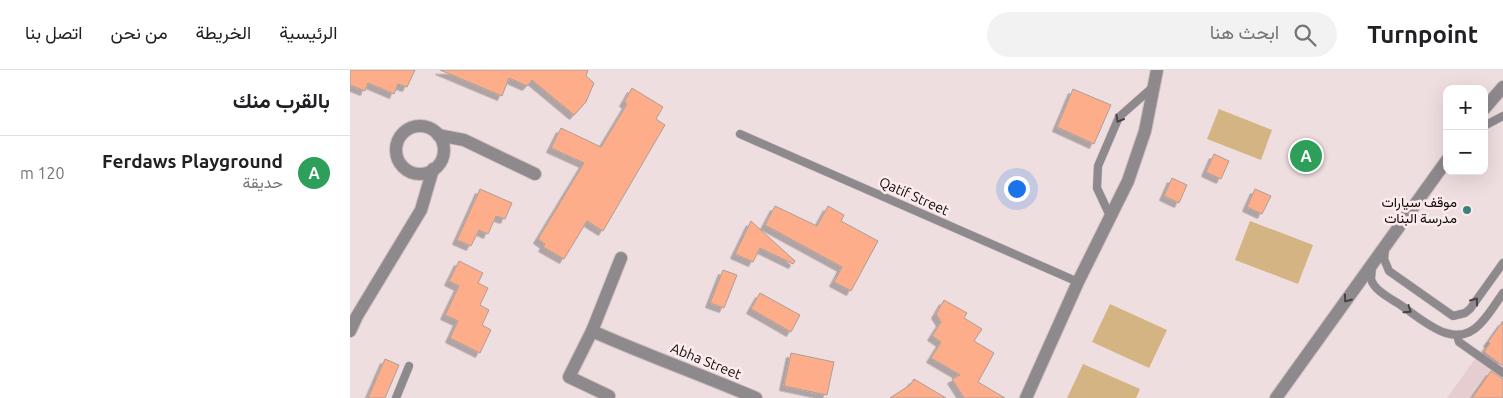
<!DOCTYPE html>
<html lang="ar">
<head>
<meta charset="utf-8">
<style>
  :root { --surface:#fff; --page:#f2f2f2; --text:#202124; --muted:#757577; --line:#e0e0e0; --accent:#3d8278 }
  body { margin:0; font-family:Ubuntu,Vazirmatn,sans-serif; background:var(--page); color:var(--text); direction:rtl }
  .controls { position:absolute; right:15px; top:15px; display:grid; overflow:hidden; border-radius:10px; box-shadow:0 5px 20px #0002 }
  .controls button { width:45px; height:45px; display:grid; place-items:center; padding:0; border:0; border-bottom:1px solid var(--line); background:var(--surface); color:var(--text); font:25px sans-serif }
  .you { position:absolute; left:666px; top:118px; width:18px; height:18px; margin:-12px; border:4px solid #fff; border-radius:50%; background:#1a73e8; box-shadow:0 0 0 8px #1a73e833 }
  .badge { display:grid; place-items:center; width:32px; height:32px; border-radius:50%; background:var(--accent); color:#fff; font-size:16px; font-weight:700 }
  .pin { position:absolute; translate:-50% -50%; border:2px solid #fff; box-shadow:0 1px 5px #0006 }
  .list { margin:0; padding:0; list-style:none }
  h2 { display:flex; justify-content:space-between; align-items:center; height:65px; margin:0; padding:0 20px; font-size:21px }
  h2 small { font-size:16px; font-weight:400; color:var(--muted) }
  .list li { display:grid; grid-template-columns:32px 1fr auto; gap:15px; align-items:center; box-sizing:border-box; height:75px; padding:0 20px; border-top:1px solid var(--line) }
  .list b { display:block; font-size:19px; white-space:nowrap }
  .list p { margin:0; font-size:16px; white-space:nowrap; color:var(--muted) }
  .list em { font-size:16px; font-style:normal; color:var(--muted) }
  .icon { flex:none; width:28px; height:28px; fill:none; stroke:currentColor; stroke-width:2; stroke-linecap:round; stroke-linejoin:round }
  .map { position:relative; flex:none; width:1153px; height:328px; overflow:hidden; direction:ltr }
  header { display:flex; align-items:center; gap:30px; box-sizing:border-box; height:70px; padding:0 25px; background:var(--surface); border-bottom:1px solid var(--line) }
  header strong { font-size:24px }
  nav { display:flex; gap:28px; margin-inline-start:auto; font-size:18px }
  .search { width:350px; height:45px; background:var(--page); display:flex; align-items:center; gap:12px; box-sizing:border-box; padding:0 18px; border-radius:28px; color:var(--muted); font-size:19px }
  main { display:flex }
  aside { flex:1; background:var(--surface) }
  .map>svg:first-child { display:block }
  .built { fill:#e6cdd0 }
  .green { fill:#d3b482 }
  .building { fill:#fdad89; stroke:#ac9e98; filter:url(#shadow) }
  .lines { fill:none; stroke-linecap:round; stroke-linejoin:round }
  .service-casing { stroke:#cbbcbe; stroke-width:9 }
  .minor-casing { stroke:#cbbcbe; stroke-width:14 }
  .tertiary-casing { stroke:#cbbcbe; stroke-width:14 }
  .service { stroke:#8e898c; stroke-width:8 }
  .minor { stroke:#8e898c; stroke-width:12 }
  .tertiary { stroke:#8e898c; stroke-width:12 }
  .oneway { stroke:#484345 }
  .poi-dot { fill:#3d8278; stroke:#fcebed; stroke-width:2 }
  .labels { text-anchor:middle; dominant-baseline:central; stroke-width:5; stroke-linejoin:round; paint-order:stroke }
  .street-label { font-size:14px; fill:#0f0a0b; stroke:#fcebed }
  .poi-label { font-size:14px; fill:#0f0a0b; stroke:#fcebed; text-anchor:end }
</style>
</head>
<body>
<header>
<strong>Turnpoint</strong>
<div class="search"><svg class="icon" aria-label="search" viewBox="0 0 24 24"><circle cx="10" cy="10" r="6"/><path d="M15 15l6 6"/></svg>ابحث هنا</div>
<nav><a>الرئيسية</a><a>الخريطة</a><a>من نحن</a><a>اتصل بنا</a></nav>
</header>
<main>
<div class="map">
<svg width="1153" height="328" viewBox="0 0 1153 328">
  <defs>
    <filter id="shadow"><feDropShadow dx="-4.5" dy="4.5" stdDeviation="0" flood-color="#0004"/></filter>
  </defs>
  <rect width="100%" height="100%" fill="#efdee0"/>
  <path class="built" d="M1153 250V328H1097Z"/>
  <g class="green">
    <path d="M869 39 922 60 911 90 857 69Z"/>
    <path d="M900 151 963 175 948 214 885 190Z"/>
    <path d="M760 234 817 260 799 298 742 272Z"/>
    <path d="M733 294 790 319 786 328H717Z"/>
  </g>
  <g class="building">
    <path d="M0 0H65L57 17 48 14 44 24 18 13 15 21 0 15Z"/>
    <path d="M90 0H238L236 6 244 13 236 32 224 45 182 10 177 16 159 8 152 26Z"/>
    <path d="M282 18 313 37 306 49 315 55 253 161 237 151 214 189 193 177 195 174 188 169 234 93 201 78 211 58 251 77 277 34 274 32Z"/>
    <path d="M723 19 761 35 744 74 707 57Z"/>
    <path d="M864 84 879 91 871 109 856 102Z"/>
    <path d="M822 108 837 115 829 133 814 126Z"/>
    <path d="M130 119 162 133 155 149 146 146 138 164 129 160 121 176 107 170Z"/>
    <path d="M905 119 921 126 912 144 897 137Z"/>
    <path d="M425 136 467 156 478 136 494 145 491 151 528 171 501 221 484 212 492 197 415 155Z"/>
    <path d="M401 151 445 191 443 194 410 178 403 192 385 184Z"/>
    <path d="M109 191 133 203 128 213 138 218 130 235 139 240 132 255 141 260 130 283 100 268 108 251 95 245 109 216 99 211Z"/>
    <path d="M373 200 387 205 374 238 360 233Z"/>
    <path d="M410 223 450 245 441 262 401 239Z"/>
    <path d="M594 230 617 243 614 248 632 259 624 271 644 283 628 312 655 328H614L602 309 610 305 581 288 591 272 582 266 591 252 586 244Z"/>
    <path d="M1153 251V296L1134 282 1140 273 1138 272Z"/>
    <path d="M441 283 484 292 477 325 434 316Z"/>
    <path d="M35 289 49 295 35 328H18Z"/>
    <path d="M1141 301 1153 309V328H1122Z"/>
    <path d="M564 309 596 328H540L560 315Z"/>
  </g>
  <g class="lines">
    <g class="service-casing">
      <g id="service">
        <path d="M1134 56 1153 46"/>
        <path d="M390 64 728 212"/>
        <path d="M760 146 747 118 748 96 769 47 803 17"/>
        <path d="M1035 180 1034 189 1039 201 1103 246 1115 243 1120 239 1153 193"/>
        <path d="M1022 198 1021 209C1024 221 1042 229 1052 236 1074 251 1105 281 1130 254 1139 245 1146 233 1153 223"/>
        <path d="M1107 265 1109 272 1153 303"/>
        <path d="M46 328 59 296"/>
      </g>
    </g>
    <g class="minor-casing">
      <g id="minor">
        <path d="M1134 39 1153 17"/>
        <circle cx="70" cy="80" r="24"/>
        <path d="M88 65 114 70 185 104"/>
        <path d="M0 261 7 246 71 140 83 99"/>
        <path d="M242 261C296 285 352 305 406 328"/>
        <path d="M259 326 219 307 242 261 271 188"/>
        <path d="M926 328 1097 90"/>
      </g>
    </g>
    <g class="tertiary-casing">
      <path id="tertiary" d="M676 328 728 212 778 111 795 61 807 0"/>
    </g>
    <use href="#service" class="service"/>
    <use href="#minor" class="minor"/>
    <use href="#tertiary" class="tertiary"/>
  </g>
  <defs><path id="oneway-chevron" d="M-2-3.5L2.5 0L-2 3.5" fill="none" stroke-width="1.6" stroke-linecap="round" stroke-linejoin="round" transform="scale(1.25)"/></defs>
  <g class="oneway">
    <use href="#oneway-chevron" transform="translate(769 49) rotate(120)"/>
    <use href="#oneway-chevron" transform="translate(997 229) rotate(126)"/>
    <use href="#oneway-chevron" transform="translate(1125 231) rotate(-54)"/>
    <use href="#oneway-chevron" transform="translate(1058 240) rotate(35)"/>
  </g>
  <circle class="poi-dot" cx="1117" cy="140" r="5"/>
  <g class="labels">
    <g class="street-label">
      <text transform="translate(564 126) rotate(24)">Qatif Street</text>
      <text transform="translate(356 291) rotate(22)">Abha Street</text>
    </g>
    <g class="poi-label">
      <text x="1107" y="132">موقف سيارات<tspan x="1107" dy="16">مدرسة البنات</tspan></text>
    </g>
  </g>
</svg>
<div class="controls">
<button>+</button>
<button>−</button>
</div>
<div class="you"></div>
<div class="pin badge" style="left:956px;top:86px;background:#2e9e5b">A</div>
</div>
<aside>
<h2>بالقرب منك<small></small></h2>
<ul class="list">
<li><span class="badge" style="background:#2e9e5b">A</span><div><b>Ferdaws Playground</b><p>حديقة</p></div><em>120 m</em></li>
</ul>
</aside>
</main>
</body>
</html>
